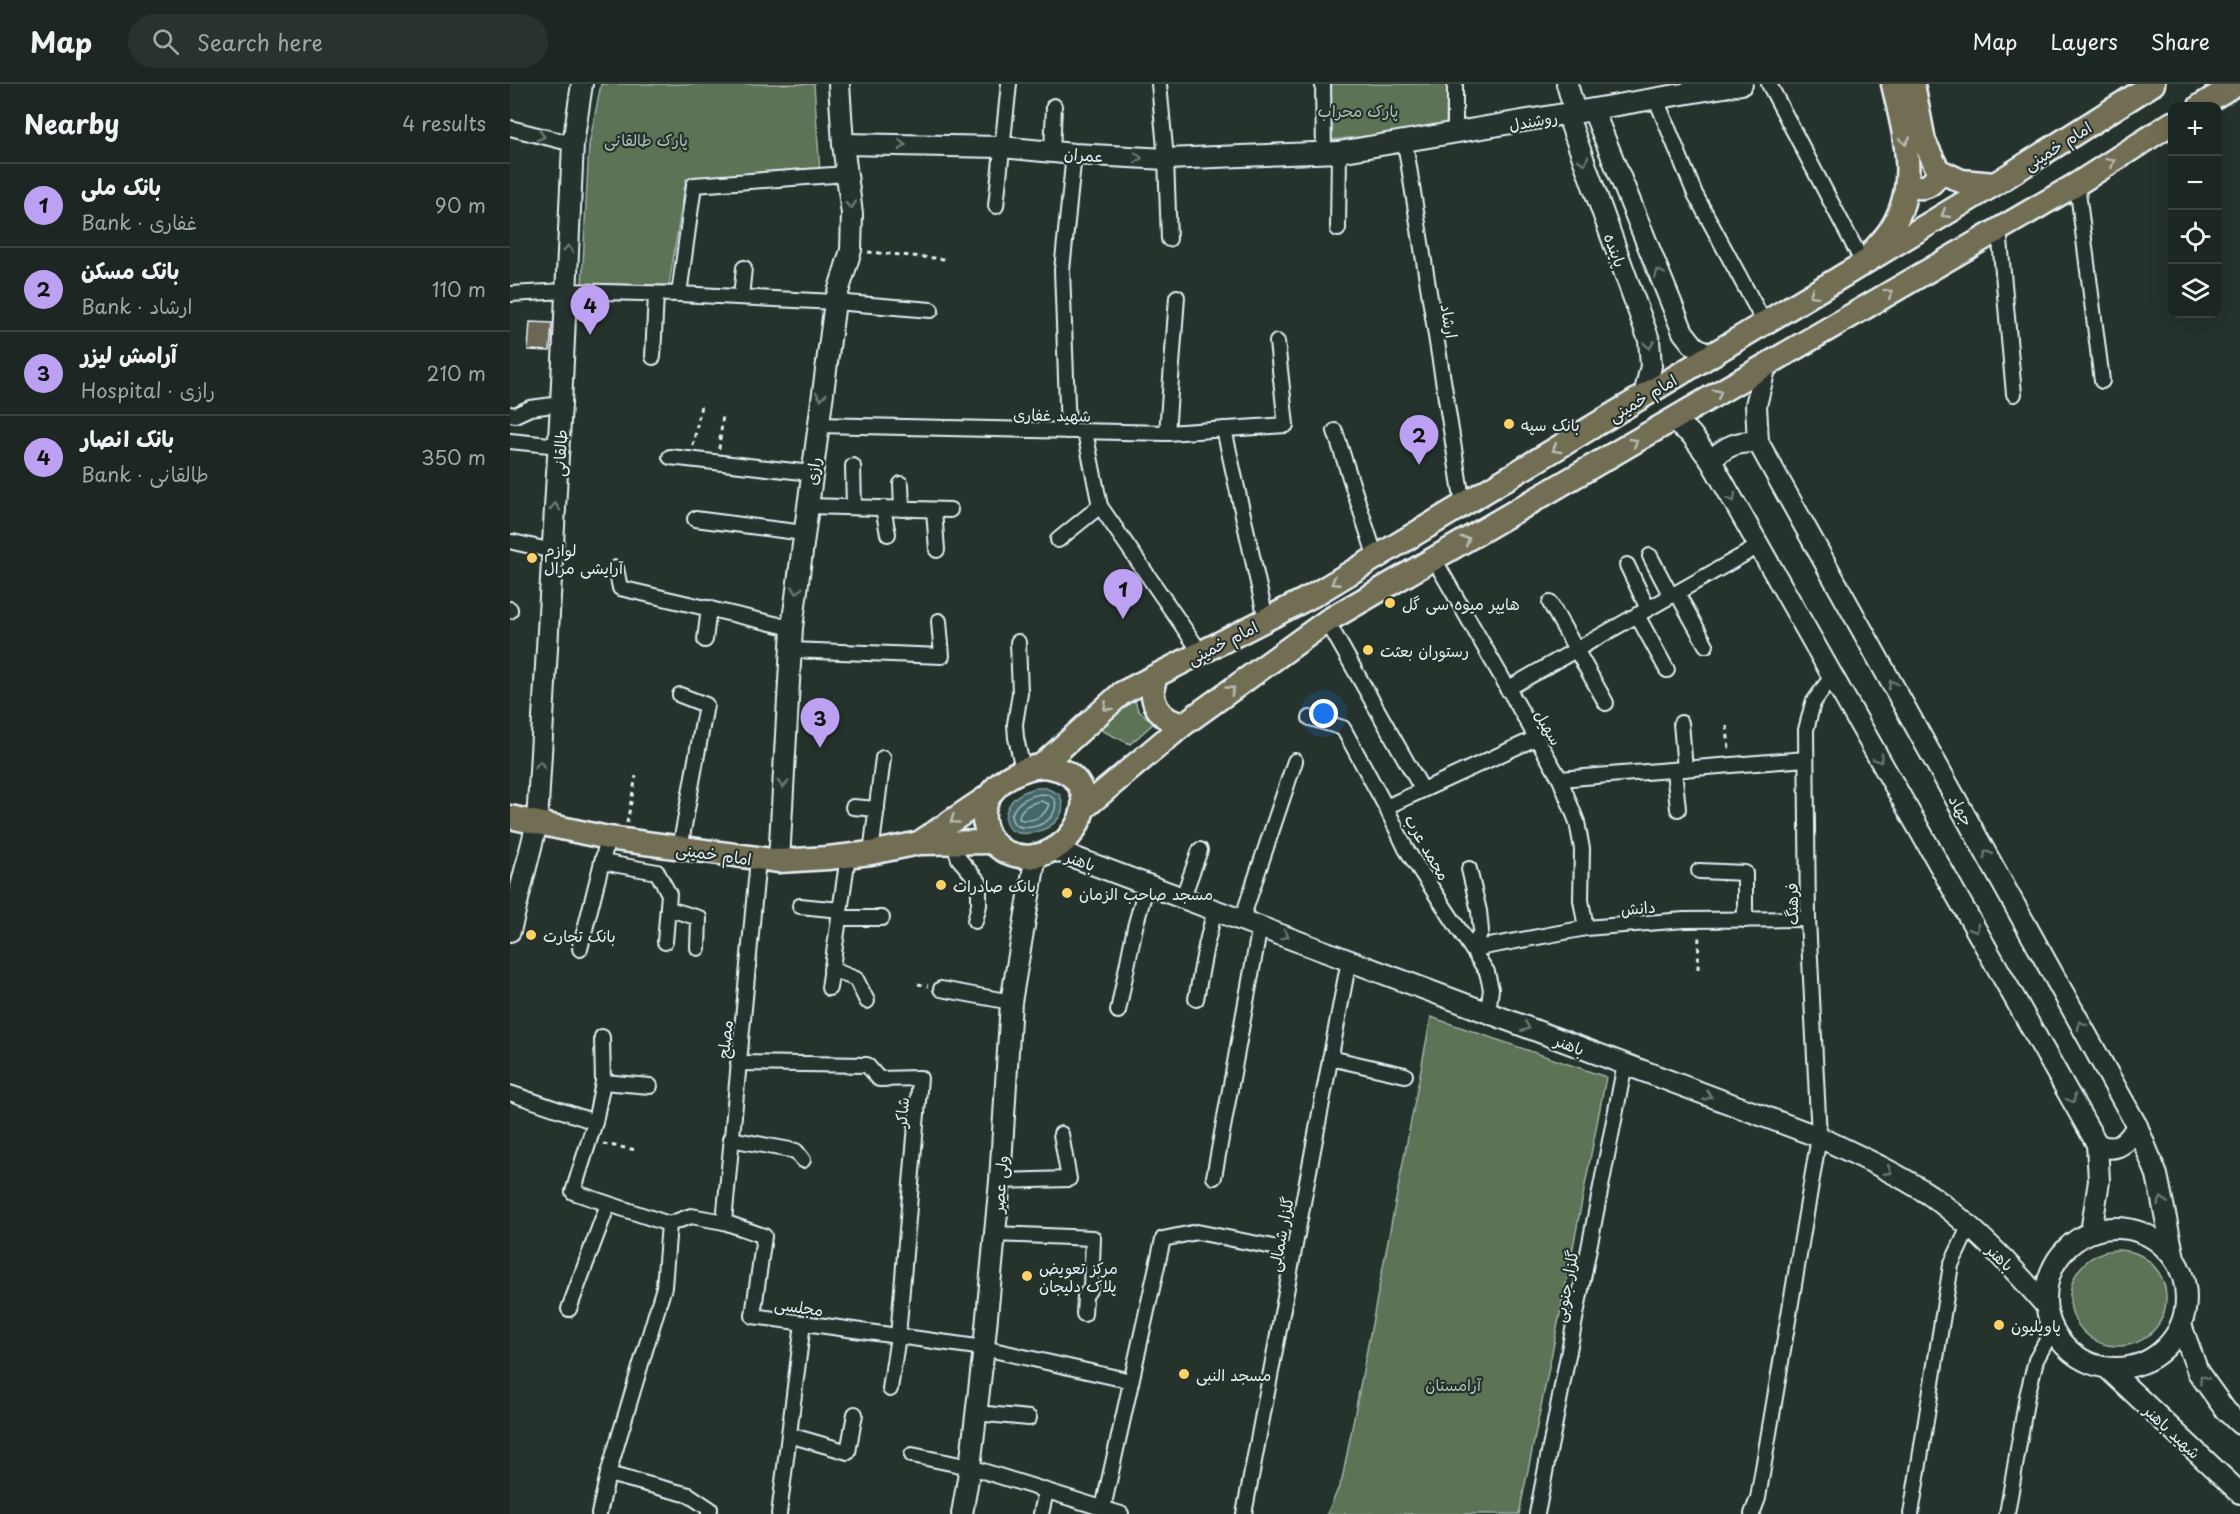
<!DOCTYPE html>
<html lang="en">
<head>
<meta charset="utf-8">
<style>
  :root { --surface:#1c2622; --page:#29322f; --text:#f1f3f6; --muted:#a0a5a5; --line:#3a4340; --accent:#bca0f2 }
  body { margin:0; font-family:"Playpen Sans","Playpen Sans Arabic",sans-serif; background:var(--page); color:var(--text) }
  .controls { position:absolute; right:18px; top:18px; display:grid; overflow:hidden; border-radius:12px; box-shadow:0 6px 24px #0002 }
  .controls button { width:54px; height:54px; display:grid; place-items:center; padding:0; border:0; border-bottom:2px solid var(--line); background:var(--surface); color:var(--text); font:30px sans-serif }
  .you { position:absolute; left:814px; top:630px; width:21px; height:21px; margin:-15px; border:4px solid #fff; border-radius:50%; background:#1a73e8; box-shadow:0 0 0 9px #1a73e833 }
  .badge { display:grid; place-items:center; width:39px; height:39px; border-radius:50%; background:var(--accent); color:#111; font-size:20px; font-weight:700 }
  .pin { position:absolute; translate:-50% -50px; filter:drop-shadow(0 2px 3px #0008) }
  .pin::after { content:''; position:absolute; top:32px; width:21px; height:18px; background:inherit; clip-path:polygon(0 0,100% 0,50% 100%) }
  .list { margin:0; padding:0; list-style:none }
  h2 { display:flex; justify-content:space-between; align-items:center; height:78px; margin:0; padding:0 24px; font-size:26px }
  h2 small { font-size:20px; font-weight:400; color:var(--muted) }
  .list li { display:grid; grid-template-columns:39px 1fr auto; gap:18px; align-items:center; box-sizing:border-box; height:84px; padding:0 24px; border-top:2px solid var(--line) }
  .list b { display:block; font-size:22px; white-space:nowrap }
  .list p { margin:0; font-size:20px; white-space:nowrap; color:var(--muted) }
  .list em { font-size:20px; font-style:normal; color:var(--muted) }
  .icon { flex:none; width:33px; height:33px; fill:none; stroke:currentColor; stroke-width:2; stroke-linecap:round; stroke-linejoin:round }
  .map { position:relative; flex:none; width:1730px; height:1430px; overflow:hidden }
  header { display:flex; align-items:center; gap:36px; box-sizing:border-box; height:84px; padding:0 30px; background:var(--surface); border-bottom:2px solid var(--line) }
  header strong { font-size:28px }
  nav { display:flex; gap:33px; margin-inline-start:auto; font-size:21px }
  .search { width:420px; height:54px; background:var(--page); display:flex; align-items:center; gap:15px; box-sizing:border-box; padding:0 21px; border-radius:33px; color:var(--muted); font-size:22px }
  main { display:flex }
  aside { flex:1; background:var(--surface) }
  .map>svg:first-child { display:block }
  .green { fill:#5c7357; stroke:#a2b2a8; stroke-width:1.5 }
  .water { fill:#426767; stroke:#849ea1; stroke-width:1.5 }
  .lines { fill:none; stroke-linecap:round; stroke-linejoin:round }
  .shore { stroke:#a6babe; stroke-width:1.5 }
  .building { fill:#6c6655; stroke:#e8f1f8; stroke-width:1.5 }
  .street-casing { stroke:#e8f1f8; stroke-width:18 }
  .secondary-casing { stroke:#e8f1f8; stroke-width:24 }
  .primary-casing { stroke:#e8f1f8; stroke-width:27 }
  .path { stroke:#e8f1f8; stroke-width:3; stroke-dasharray:4.5 4.5; stroke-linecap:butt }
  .street { stroke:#26332d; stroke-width:14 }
  .secondary { stroke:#26332d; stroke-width:20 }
  .primary { stroke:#726e52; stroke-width:22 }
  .oneway { stroke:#6a7674 }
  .oneway2 { stroke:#b9bdb6 }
  .poi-dot { fill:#ffd166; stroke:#26332d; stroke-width:2 }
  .labels { text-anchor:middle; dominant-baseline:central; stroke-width:4.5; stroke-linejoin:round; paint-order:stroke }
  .park-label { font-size:16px; fill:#b0bfb8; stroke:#26332d }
  .street-label { font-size:16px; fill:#e8f1f8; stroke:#26332d }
  .poi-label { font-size:16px; fill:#e8f1f8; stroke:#26332d; text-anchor:start }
</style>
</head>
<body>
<header>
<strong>Map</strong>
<div class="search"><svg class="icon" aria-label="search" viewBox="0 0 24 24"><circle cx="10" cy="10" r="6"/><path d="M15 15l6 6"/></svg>Search here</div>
<nav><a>Map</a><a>Layers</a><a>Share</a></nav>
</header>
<main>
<aside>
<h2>Nearby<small>4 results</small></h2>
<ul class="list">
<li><span class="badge">1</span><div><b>بانک ملی</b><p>Bank · غفاری</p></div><em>90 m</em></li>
<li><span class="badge">2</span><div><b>بانک مسکن</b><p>Bank · ارشاد</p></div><em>110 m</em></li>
<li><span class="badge">3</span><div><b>آرامش لیزر</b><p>Hospital · رازی</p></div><em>210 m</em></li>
<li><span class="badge">4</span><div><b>بانک انصار</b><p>Bank · طالقانی</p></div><em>350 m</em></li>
</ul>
</aside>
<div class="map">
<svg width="1730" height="1430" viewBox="0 0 1730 1430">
  <rect width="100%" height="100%" fill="#26332d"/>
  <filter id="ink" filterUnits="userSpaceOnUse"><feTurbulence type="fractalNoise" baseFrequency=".0167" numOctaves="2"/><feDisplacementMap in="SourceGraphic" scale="12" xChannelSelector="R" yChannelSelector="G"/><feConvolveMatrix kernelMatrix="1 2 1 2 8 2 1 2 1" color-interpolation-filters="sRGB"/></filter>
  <g filter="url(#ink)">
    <g class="green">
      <path d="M91 0H304L310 88 176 95 159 201 72 200 79 61Z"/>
      <path d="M820 0H937L936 43 822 56Z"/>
      <path d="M624 613 628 626 644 639 620 660 587 644Z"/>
      <path d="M921 933 1096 993 1052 1220 1009 1430H817L832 1396Z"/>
      <circle cx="1608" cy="1214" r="48"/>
    </g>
    <path class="water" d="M526 704H536L549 710C571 749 482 767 497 726 501 714 513 707 526 704Z"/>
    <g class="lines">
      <g class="shore">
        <path d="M531 710 539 711 545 716C550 737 520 750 504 740L501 733C505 718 517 712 531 710Z"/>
        <path d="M531 717 539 720C535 733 522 739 509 735 509 724 521 719 531 717Z"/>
      </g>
    </g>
    <path class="building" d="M20 238 42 239 40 267 18 266Z"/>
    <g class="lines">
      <g class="street-casing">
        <g id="street">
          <path d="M649 0 656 75 659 155"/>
          <path d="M813 0 814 69"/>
          <path d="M1259 0 1353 179"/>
          <path d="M1146 15 1185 110 1255 240"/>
          <path d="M0 44 63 60"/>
          <path d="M945 49V0"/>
          <path d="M895 58 953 421"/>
          <path d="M542 68 544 22"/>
          <path d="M1567 100 1592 297"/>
          <path d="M486 122 499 0"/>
          <path d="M828 145 829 68"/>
          <path d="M1489 145 1504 310"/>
          <path d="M0 210 56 207 169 210 184 101 337 90"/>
          <path d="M169 210 325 218 421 226"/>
          <path d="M231 213 234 184"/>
          <path d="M143 273 146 210"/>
          <path d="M0 330 5 331 20 324 51 320"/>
          <path d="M307 341 657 349 776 341 767 258"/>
          <path d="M714 345 756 535"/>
          <path d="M558 347 552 186 564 70"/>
          <path d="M825 347 866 474"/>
          <path d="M575 348 590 422 691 569"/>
          <path d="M657 349 667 213"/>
          <path d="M0 357 49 362"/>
          <path d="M160 373 301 389"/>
          <path d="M343 382 344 423"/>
          <path d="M391 400 392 425"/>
          <path d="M298 422 440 426"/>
          <path d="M373 424 378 450"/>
          <path d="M424 426 427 466"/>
          <path d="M185 435 294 449"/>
          <path d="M548 456 590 422"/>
          <path d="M3 458 43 467"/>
          <path d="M1140 472 1161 512"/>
          <path d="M924 475 1050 695 1067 738 1072 765 1071 816 1076 844"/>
          <path d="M1117 481 1138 525"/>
          <path d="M106 484 110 504 282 544"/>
          <path d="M1167 509 1196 561"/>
          <path d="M1040 519 1096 619"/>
          <path d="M0 525V527"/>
          <path d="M1127 531 1157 586"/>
          <path d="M817 537 912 705"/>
          <path d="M195 556 199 524"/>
          <path d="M508 558 510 609 505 640 506 654 513 685"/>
          <path d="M281 566 432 572 429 537"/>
          <path d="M997 605 1249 462"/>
          <path d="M800 634 833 644 876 723 896 765 977 888 981 905 978 929"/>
          <path d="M1171 639 1175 685"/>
          <path d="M1164 686 1168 725"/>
          <path d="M1050 695 1296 675"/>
          <path d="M343 723 367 725"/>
          <path d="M876 723 1026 654"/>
          <path d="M444 760 449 775 469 798V821L465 837"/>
          <path d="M170 764 196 621 170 611"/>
          <path d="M361 769 373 674"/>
          <path d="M92 778 147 788 159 810 155 858"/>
          <path d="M959 785 969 827 971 847 963 865"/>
          <path d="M1189 787 1235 789V836"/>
          <path d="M673 813 690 766"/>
          <path d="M290 822 330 826"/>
          <path d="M159 825 189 834 188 864"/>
          <path d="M329 834H372"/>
          <path d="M732 835 785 677"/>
          <path d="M70 865 98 754"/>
          <path d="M963 865 1076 844 1174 836 1298 835"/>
          <path d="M321 885 346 895 357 917"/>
          <path d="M319 904 338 772"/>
          <path d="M431 905 501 918"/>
          <path d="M686 915 696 862 705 825"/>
          <path d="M608 927 625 843 637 800"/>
          <path d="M820 974 895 991"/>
          <path d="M228 979 357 981 369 995 410 994 388 1252 380 1305"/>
          <path d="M93 998 140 1002"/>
          <path d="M0 1009 85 1038 63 1108 159 1140"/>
          <path d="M85 1038 93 998 92 953"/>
          <path d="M220 1055 286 1067 293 1076"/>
          <path d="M704 1093 750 842"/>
          <path d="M490 1097 559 1095 551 1050"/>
          <path d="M214 1138 248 775"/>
          <path d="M159 1140 181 1132 214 1138 254 1152 243 1232 474 1264 621 1297"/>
          <path d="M484 1150 583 1154 581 1203 575 1212 574 1230"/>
          <path d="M59 1225 98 1120"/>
          <path d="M466 1329 519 1334"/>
          <path d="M279 1351 338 1368 345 1330"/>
          <path d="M402 1371 460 1383 611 1430"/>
          <path d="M98 1390 179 1411 200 1425 199 1430"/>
          <path d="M593 1424 653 1155 687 1148 783 1167"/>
          <path d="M89 1430 98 1390 154 1203 159 1140"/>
          <path d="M269 1430 293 1239"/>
          <path d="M531 1430 536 1407"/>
          <path d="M734 1430 839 876"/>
          <path d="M1027 1430 1115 980"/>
          <path d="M1242 1430 1248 1414 1309 1053 1298 835 1296 646 1303 619 1322 592"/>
          <path d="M1401 1430 1441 1181 1459 1143"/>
          <path d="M1497 1430 1517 1312 1526 1276 1543 1245"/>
        </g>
      </g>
      <g class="secondary-casing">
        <g id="secondary">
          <path d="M1057 0 1065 28"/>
          <path d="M333 60 491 63 564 70 656 75 829 68 1232 0"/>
          <path d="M1256 281 1246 321 1248 358 1627 1042 1647 1091 1664 1174"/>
          <path d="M1134 312 1141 282 1139 256 1057 30 1083 26 1173 248 1184 262 1201 272"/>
          <path d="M1161 336 1181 350 1201 377 1587 1060 1589 1097 1581 1148"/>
          <path d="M1201 377C1215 362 1227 357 1248 358"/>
          <path d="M542 765 1309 1053C1347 1071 1385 1088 1420 1111 1464 1142 1502 1182 1536 1222"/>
          <path d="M269 777 282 544 325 218 341 166 342 130 333 60 329 0"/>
          <path d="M0 847 27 739 51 320 63 60 72 0"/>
          <path d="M1587 1060C1607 1070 1618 1058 1627 1042"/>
          <circle cx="1606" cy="1214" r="70"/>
          <path d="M1671 1241 1688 1288 1716 1327 1730 1340"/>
          <path d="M1597 1284 1730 1409"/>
          <path d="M452 1430 460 1383 474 1264 490 1097 501 918 526 771"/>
        </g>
      </g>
      <g class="primary-casing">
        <g id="primary">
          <path d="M1403 0 1414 57 1428 86 1451 97 1485 100"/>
          <path d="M1690 22 1724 1"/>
          <path d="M1398 99C1412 108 1425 102 1428 86"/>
          <path d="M1363 167C1369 160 1376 153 1381 145 1410 100 1394 49 1383 0"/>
          <path d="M646 592C637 615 648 637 674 640"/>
          <path d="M531 682 612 609 802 512 1485 100 1643 0"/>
          <path d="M531 682C614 688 560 796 496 768 486 763 479 755 476 745 464 710 501 685 531 682Z"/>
          <path d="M574 724 674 640 817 537 1567 100 1662 39"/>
          <path d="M0 733 98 754 269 777 318 774 361 769 409 759 483 758"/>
          <path d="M409 759 479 712"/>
        </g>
      </g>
      <g class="path">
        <path d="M358 168 435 175"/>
        <path d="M183 362 191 321"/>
        <path d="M209 365 213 330"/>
        <path d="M1217 642 1219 667"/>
        <path d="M117 739 126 692"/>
        <path d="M1188 885 1189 850"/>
        <path d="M408 900 418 902"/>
        <path d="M93 1060 127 1066"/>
      </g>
      <use href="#street" class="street"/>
      <use href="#secondary" class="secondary"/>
      <use href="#primary" class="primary"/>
    </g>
    <defs><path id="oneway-chevron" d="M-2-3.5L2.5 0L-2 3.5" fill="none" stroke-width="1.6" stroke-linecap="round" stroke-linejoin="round" transform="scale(1.5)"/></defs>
    <g class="oneway">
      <use href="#oneway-chevron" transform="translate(31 52) rotate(14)"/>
      <use href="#oneway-chevron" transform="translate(392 61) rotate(1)"/>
      <use href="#oneway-chevron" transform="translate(628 74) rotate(3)"/>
      <use href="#oneway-chevron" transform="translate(1074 77) rotate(70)"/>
      <use href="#oneway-chevron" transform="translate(341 121) rotate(84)"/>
      <use href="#oneway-chevron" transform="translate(58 165) rotate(-87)"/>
      <use href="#oneway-chevron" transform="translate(1149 189) rotate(-112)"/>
      <use href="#oneway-chevron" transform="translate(1139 261) rotate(83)"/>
      <use href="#oneway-chevron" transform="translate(311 312) rotate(98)"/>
      <use href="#oneway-chevron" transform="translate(1222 414) rotate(60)"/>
      <use href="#oneway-chevron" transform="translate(45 423) rotate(-87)"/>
      <use href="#oneway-chevron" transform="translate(287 506) rotate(97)"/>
      <use href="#oneway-chevron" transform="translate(1382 600) rotate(-119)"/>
      <use href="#oneway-chevron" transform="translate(1369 675) rotate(60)"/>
      <use href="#oneway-chevron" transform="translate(30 681) rotate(-87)"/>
      <use href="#oneway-chevron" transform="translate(273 700) rotate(93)"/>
      <use href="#oneway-chevron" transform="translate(1477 770) rotate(-119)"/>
      <use href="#oneway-chevron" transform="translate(1465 845) rotate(60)"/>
      <use href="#oneway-chevron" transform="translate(775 851) rotate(21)"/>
      <use href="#oneway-chevron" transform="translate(1571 941) rotate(-119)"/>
      <use href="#oneway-chevron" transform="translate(1016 943) rotate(21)"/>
      <use href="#oneway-chevron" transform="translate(1198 1012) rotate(21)"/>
      <use href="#oneway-chevron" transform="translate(1562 1015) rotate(60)"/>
      <use href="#oneway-chevron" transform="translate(1378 1087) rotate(30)"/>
      <use href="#oneway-chevron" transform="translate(1652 1117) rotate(-102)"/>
      <use href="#oneway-chevron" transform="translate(1693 1295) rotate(-125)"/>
    </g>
    <g class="oneway2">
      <use href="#oneway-chevron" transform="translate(1395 57) rotate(80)"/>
      <use href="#oneway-chevron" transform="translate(1601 78) rotate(-32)"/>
      <use href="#oneway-chevron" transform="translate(1435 130) rotate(149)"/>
      <use href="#oneway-chevron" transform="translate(1379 209) rotate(-30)"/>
      <use href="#oneway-chevron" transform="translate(1303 210) rotate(148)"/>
      <use href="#oneway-chevron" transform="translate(1208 309) rotate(-30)"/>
      <use href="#oneway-chevron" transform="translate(1124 358) rotate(-30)"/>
      <use href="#oneway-chevron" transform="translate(1046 365) rotate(149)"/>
      <use href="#oneway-chevron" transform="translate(956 456) rotate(-30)"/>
      <use href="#oneway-chevron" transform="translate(825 498) rotate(149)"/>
      <use href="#oneway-chevron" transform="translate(721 606) rotate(-36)"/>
      <use href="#oneway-chevron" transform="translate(597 623) rotate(138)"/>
      <use href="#oneway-chevron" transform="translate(444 736) rotate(146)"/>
    </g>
  </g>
  <g class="poi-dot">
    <circle cx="999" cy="340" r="6"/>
    <circle cx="22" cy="474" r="6"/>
    <circle cx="880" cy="519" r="6"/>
    <circle cx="858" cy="566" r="6"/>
    <circle cx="431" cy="801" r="6"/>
    <circle cx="557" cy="809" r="6"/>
    <circle cx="21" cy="851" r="6"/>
    <circle cx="517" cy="1192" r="6"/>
    <circle cx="1489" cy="1241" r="6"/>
    <circle cx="674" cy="1290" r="6"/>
  </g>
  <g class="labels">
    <g class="park-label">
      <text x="848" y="26">پارک محراب</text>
      <text x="136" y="55">پارک طالقانی</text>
      <text x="943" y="1300">آرامستان</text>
    </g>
    <g class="street-label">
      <text transform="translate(1023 36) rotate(-10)">روشندل</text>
      <text transform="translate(1547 61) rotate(-32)">امام خمینی</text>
      <text transform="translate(574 70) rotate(4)">عمران</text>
      <text transform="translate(1106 166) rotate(70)">پاینده</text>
      <text transform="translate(940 237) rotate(81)">ارشاد</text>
      <text transform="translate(1132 313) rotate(-31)">امام خمینی</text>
      <text transform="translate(542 330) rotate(1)">شهید غفاری</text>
      <text transform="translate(49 369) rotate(-87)">طالقانی</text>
      <text transform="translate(302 387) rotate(-83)">رازی</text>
      <text transform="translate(712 558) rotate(-27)">امام خمینی</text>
      <text transform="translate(1039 643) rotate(59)">سهیل</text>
      <text transform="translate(1452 726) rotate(61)">جهاد</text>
      <text transform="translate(918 763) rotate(60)">محمد عرب</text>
      <text transform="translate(204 769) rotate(8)">امام خمینی</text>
      <text transform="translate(571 776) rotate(20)">باهنر</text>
      <text transform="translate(1281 820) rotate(-91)">فرهنگ</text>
      <text transform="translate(1128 823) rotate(-5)">دانش</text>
      <text transform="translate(214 955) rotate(-84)">مصلح</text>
      <text transform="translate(1060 960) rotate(21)">باهنر</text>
      <text transform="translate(391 1028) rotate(-85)">شاکر</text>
      <text transform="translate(489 1100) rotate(-85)">ولی عصر</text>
      <text transform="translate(770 1150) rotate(-79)">گلزار شمالی</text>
      <text transform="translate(1491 1173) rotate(44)">باهنر</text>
      <text transform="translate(1055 1202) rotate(-79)">گلزار جنوبی</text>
      <text transform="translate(289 1222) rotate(8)">مجلسی</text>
      <text transform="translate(1663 1347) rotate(43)">شهید باهنر</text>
    </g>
    <g class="poi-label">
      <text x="1011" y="340">بانک سپه</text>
      <text x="34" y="465">لوازم<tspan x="34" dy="18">آرایشی مرال</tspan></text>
      <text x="892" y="519">هایپر میوه سی گل</text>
      <text x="870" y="566">رستوران بعثت</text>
      <text x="443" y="801">بانک صادرات</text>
      <text x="569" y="809">مسجد صاحب الزمان</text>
      <text x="33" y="851">بانک تجارت</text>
      <text x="529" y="1183">مرکز تعویض<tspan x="529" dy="18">پلاک دلیجان</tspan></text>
      <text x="1501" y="1241">پاویلیون</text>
      <text x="686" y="1290">مسجد النبی</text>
    </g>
  </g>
</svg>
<div class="controls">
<button>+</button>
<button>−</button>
<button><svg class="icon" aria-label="locate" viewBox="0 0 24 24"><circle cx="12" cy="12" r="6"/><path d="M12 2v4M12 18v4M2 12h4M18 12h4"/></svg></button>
<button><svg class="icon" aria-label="layers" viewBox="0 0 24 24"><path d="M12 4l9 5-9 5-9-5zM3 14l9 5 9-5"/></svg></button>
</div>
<div class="you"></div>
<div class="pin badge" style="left:613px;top:535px">1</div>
<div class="pin badge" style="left:909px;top:381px">2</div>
<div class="pin badge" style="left:310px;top:664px">3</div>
<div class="pin badge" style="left:80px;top:251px">4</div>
</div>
</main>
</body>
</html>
